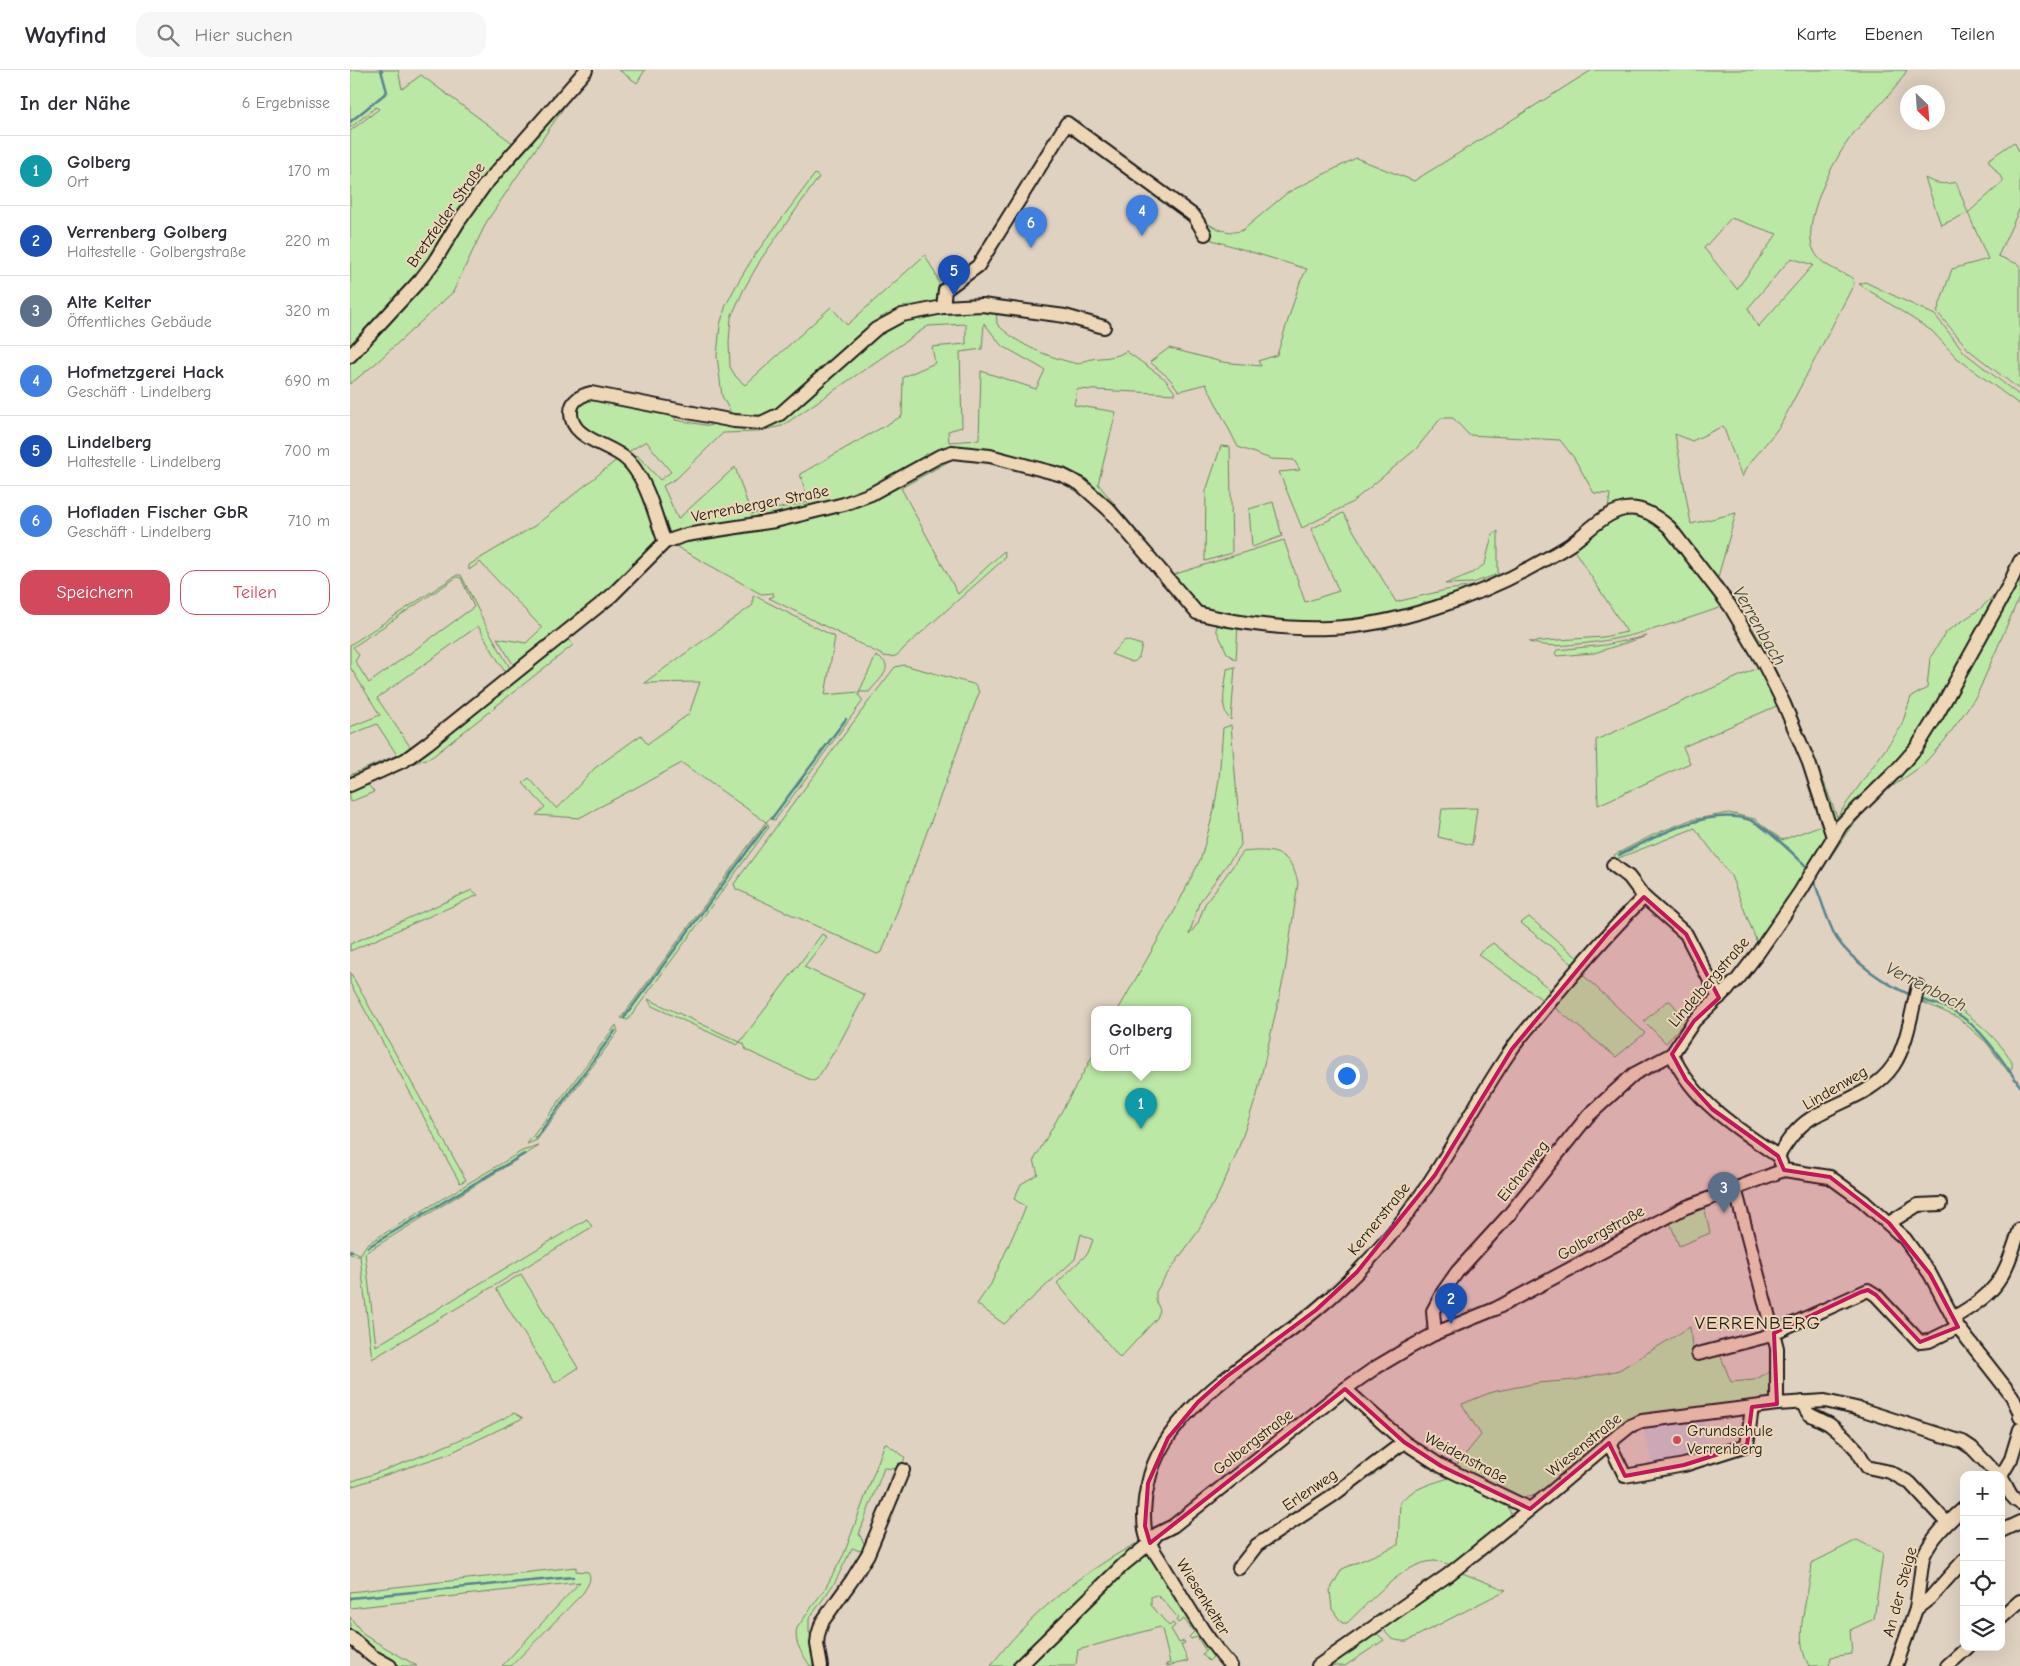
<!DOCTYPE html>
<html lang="de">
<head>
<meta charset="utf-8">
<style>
  :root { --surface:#fff; --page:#f7f7f7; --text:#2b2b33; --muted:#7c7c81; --line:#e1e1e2; --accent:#d1495b }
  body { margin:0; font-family:"Comic Neue",sans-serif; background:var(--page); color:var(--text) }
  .controls { position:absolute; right:15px; bottom:15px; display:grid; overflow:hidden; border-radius:10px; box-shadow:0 5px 20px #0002 }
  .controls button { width:45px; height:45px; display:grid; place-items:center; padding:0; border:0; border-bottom:1px solid var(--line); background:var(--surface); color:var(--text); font:25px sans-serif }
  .compass { position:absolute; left:1550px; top:15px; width:45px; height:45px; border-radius:50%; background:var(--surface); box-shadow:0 5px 20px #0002; rotate:155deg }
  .you { position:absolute; left:996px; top:1005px; width:18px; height:18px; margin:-12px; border:4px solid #fff; border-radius:50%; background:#1a73e8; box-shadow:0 0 0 8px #1a73e833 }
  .badge { display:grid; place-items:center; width:32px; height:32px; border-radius:50%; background:var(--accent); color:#fff; font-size:16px; font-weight:700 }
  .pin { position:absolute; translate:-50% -41px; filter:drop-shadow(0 1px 2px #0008) }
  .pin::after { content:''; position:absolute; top:26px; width:18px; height:15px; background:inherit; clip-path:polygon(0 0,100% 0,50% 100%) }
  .popup { position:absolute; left:741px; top:936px; width:100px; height:65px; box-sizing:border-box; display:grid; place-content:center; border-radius:10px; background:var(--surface); filter:drop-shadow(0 1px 4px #0005); font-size:16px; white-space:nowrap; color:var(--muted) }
  .popup b { font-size:19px; color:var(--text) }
  .popup::after { content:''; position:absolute; left:50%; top:100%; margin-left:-10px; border:10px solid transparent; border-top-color:var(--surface) }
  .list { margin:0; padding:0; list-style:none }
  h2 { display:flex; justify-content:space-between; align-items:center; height:65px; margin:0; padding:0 20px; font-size:21px }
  h2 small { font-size:16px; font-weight:400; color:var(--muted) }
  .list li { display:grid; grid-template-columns:32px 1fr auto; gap:15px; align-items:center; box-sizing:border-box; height:70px; padding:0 20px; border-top:1px solid var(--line) }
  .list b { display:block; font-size:19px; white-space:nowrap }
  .list p { margin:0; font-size:16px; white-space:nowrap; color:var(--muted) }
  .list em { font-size:16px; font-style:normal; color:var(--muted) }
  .actions { display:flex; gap:10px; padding:15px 20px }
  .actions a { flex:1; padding:11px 0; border:1px solid var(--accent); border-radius:15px; text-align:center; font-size:18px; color:var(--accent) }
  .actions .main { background:var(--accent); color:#fff }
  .icon { flex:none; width:28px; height:28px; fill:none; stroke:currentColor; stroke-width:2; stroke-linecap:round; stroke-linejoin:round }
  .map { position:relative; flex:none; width:1670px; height:1596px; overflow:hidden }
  header { display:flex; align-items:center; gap:30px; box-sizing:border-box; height:70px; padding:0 25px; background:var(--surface); border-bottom:1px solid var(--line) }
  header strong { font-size:24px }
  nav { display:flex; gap:28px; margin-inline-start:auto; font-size:18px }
  .search { width:350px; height:45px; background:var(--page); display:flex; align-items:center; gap:12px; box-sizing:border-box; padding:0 18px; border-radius:15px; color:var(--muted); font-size:19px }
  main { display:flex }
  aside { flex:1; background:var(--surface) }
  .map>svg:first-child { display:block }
  .built { fill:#cfccce }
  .green { fill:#bce8a5; stroke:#6c8260; fill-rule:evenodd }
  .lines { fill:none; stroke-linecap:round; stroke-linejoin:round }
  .stream { stroke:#568390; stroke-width:2.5 }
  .minor-casing { stroke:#1c1c1c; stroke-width:16 }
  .minor { stroke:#eed7b6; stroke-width:12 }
  .marked { fill:#c2185b; fill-opacity:0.2; stroke:#c2185b; stroke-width:4; stroke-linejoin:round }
  .poi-dot { fill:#d1495b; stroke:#eed7b6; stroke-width:2 }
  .labels { text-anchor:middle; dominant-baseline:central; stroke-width:4; stroke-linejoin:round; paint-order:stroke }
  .street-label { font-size:16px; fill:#1c1c1c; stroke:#eed7b6 }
  .poi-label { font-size:16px; fill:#1c1c1c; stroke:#eed7b6; text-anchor:start }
  .water-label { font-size:18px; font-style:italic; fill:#34474c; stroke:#eed7b6 }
  .quarter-label { font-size:19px; letter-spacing:1px; fill:#1c1c1c; stroke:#eed7b6 }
</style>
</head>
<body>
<header>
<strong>Wayfind</strong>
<div class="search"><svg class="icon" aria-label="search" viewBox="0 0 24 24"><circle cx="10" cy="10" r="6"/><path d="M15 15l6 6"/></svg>Hier suchen</div>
<nav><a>Karte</a><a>Ebenen</a><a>Teilen</a></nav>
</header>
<main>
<aside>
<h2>In der Nähe<small>6 Ergebnisse</small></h2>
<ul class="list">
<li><span class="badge" style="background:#0f9aa8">1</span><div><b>Golberg</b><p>Ort</p></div><em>170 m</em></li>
<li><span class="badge" style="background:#1a4fb4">2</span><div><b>Verrenberg Golberg</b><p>Haltestelle · Golbergstraße</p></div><em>220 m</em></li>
<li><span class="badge" style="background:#5c6f8a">3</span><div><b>Alte Kelter</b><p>Öffentliches Gebäude</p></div><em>320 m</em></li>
<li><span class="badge" style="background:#3f7fe0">4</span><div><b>Hofmetzgerei Hack</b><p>Geschäft · Lindelberg</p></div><em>690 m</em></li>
<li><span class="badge" style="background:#1a4fb4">5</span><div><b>Lindelberg</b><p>Haltestelle · Lindelberg</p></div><em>700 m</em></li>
<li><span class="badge" style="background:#3f7fe0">6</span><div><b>Hofladen Fischer GbR</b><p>Geschäft · Lindelberg</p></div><em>710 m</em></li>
</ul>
<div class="actions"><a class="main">Speichern</a><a>Teilen</a></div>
</aside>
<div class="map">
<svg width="1670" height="1596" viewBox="0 0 1670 1596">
  <rect width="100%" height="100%" fill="#e0d2c1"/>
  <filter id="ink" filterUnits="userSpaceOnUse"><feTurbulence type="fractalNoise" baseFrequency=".02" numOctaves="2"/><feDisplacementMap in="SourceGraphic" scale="10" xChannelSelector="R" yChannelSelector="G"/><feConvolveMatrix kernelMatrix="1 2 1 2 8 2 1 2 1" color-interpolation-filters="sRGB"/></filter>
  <g filter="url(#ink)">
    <path class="built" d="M1353 1348 1360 1384 1303 1398 1293 1356Z"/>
    <g class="green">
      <path d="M0 0H48L52 19 71 5 168 77 206 33 214 37 137 151 103 222 25 294 0 314V61L29 39 26 37 0 58Z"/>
      <path d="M269 0H295L287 13Z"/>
      <path d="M1242 0H1557C1544 24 1520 43 1503 64 1485 87 1448 155 1465 183 1472 196 1491 202 1503 208L1504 214 1430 356 1396 398 1392 407 1373 356 1342 371 1325 364 1341 454 1386 443 1368 507 1362 508 1308 445 1258 440 1260 424 1244 423 1224 388 1210 370 1119 365 1103 348H1091L1066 379 1001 433 952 458 929 402 950 400 944 390 921 389 888 377 856 314 829 321 819 308 800 292 819 278 872 292 911 296 908 291 927 285 950 212 957 199 859 169 856 158 851 150C864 157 878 166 893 160L937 123 1006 88 1064 111ZM1381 148 1427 164 1387 219 1354 178ZM1441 188 1463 195 1408 257 1398 238Z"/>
      <path d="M1664 72 1670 83V138L1648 186 1670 195V320L1619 280 1587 242 1602 199 1638 189 1618 143 1591 155 1575 108C1586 114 1594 115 1606 112L1618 143 1654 111 1638 90Z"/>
      <path d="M465 104 469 107 411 189 394 219 381 247 379 272 380 297 386 307 395 315 481 237 497 255 575 185C582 199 599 221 585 235L551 243 418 348H388L381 343 372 326 367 286 370 255 376 235 387 214 404 186Z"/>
      <path d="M1515 212 1585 245 1615 283 1670 326V335L1607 288 1582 261 1509 214Z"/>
      <path d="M646 240 647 254C669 276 698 287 728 294 743 284 761 292 776 281L815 309 826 324 727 319 724 335 766 342 748 414 821 502H815L746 421 623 380 494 431 333 463H318L314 459 281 390 287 385 310 410 321 402 296 371 275 384 230 357 225 336 235 328 326 343 325 350 361 356 362 349 412 356 527 261 570 243ZM634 253 651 275 695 300 686 319 631 301 629 370 599 372 598 361 612 357 610 282 632 279ZM616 254V274L582 277 585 293 553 307 552 346 450 404 459 432 401 444 385 397 328 449 313 416 327 408 373 363 404 362 432 356 578 256Z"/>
      <path d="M871 376 880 377 882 483 855 491 856 421Z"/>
      <path d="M599 387 603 389 551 418 608 524 654 481 655 485 653 490 554 578C548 586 544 588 534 586L419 528 424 526 423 523 411 524 327 477 325 471 458 446Z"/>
      <path d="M269 388 288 408 310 470 259 523 166 599 147 568 176 573 192 558 130 492 119 500V495L186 455Z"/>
      <path d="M923 432 932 466 902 477 899 439Z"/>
      <path d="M1276 442 1305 449 1373 534 1369 538C1322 554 1277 570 1228 574 1211 576 1195 577 1179 572L1253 567 1277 562 1222 477 1247 458Z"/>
      <path d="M993 443 1046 532 1096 520 1125 516 1149 508 1150 510 1052 543 979 555 931 552 851 541 824 511 826 504 832 502 934 470 955 532 989 521 961 459Z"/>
      <path d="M1148 461V504L1123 513 1095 514 1122 503 1135 494 1142 465Z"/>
      <path d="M1670 498V525L1627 625 1595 670 1573 695 1543 716 1546 706Z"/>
      <path d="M107 505H111L134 552 161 600 76 672 0 712V705L47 685 27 654 0 665V657L30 645 0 597V575ZM107 507 111 508 124 537 19 613 5 591 9 585 3 577ZM128 556 156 604 61 678 27 628Z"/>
      <path d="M1371 511 1412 572 1440 629 1464 686 1487 747 1551 657 1561 627 1577 618 1580 588 1596 562 1630 539 1656 513 1564 675 1491 752 1484 753 1461 693 1371 519Z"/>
      <path d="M403 525 485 567 475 625 509 622 526 586C548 596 529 609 519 622H509V626L512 629V632L425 750 419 749 416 752 419 757 278 950 271 948 416 752 332 693 229 748 186 745 195 737 173 713 179 708 207 739 245 698 291 665 297 674 339 644 350 612 294 613 403 535Z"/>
      <path d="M888 553 886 590 877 583 866 559 868 554Z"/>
      <path d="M1297 566 1244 583 1207 586 1205 583 1207 580 1255 575Z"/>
      <path d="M216 567 223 575 82 687 52 697Z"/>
      <path d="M775 570 792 575C790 582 790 591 782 592L761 584Z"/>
      <path d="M554 595 623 614 627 617 629 623 532 882 527 884 386 819 384 814 522 627 545 597Z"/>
      <path d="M1412 596 1431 634 1333 677 1340 693 1248 735 1246 670Z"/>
      <path d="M885 597 881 650C868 640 876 614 877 599Z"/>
      <path d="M881 655 891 775 849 833 839 865 848 853 855 834 893 782C922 779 941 780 948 813L935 901 907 1025 886 1085 868 1125 846 1164 813 1210 806 1222V1231L810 1240 807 1248 770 1288 707 1213 738 1183 743 1170 731 1164 725 1189 654 1254 627 1234 641 1214 676 1137 664 1129 671 1114 688 1104 684 1090 745 982V998H837V940H768L825 840 851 788 864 740 869 709 873 658Z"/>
      <path d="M13 713 18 715 24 722 0 732V719Z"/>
      <path d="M1521 735 1498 761 1470 803 1469 796 1494 758 1516 736Z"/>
      <path d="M1127 738 1122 775 1088 767 1092 739Z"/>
      <path d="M1379 743 1405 749 1432 770 1474 754 1476 770 1450 817 1408 875 1381 806 1345 758 1266 789 1264 785 1305 764 1340 750Z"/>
      <path d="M122 820 128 825 0 881V874Z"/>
      <path d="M1179 847 1229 889 1224 895 1171 853Z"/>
      <path d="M472 864 477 867 454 897 515 925 490 972 467 1009 463 1011 396 980 394 974 390 972 387 975 302 936 298 929 390 972Z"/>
      <path d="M1143 873 1202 921 1194 931 1128 884Z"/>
      <path d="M0 902 116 1110 110 1113 0 913Z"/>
      <path d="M1233 905 1295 963 1266 987 1203 936Z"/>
      <path d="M1576 924C1588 929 1603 934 1614 942 1628 952 1656 977 1662 993 1663 997 1661 1000 1659 1003L1636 972 1607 947 1568 930Z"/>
      <path d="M1320 931 1336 950 1316 973 1294 951 1316 932Z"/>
      <path d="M266 955 268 962 187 1070 177 1074Z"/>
      <path d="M189 1076 15 1183 26 1276 237 1149 242 1157 22 1289 10 1186 0 1184V1179L10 1185 17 1174 172 1081Z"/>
      <path d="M1354 1136 1360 1163 1329 1176 1319 1150Z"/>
      <path d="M171 1204 228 1298 205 1313 146 1219Z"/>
      <path d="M1340 1257 1342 1277 1346 1288 1369 1282 1381 1312 1404 1310 1425 1299 1424 1326 1419 1332 1291 1346 1193 1423 1178 1427H1165L1105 1397 1131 1365 1112 1334 1142 1322 1188 1313 1225 1310 1269 1300Z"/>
      <path d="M164 1343 173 1348 98 1384 0 1417V1412C57 1393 112 1371 164 1343Z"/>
      <path d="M535 1373 555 1387 551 1399 534 1398 509 1464 516 1477 513 1482 502 1478 485 1512 459 1549V1562L465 1573 468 1596H460C453 1584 443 1573 447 1558L476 1517 494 1484Z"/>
      <path d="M1102 1407 1158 1436 1162 1447 1103 1496C1098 1494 1090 1491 1084 1491 1053 1492 1019 1533 997 1553H992L982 1539 980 1520 992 1499 1048 1475 1050 1432C1063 1418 1083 1413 1102 1407Z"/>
      <path d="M1507 1470 1533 1483 1524 1549 1500 1560 1502 1584 1481 1587 1479 1596H1459C1441 1564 1460 1527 1462 1493Z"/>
      <path d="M785 1474 790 1477 665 1596H641C675 1548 733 1502 785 1474Z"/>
      <path d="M801 1483 865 1585 859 1591 852 1584 856 1581 847 1567 841 1569 839 1567 844 1562 834 1549 828 1553 826 1550 828 1548 813 1530 806 1525 801 1527V1535L819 1556 823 1553 825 1556 821 1559 829 1573 834 1571 835 1573 831 1575 838 1591 817 1596 816 1594 820 1593 812 1559 810 1557 728 1580 726 1594 724 1596H676L794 1484Z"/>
      <path d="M226 1497V1501L238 1502C243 1509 237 1516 233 1523L161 1596H152L230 1512 0 1538V1522Z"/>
      <path d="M1107 1501 1156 1520 1057 1571C1044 1572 1035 1567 1033 1554Z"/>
      <path d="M0 1547 14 1565 67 1596H46L0 1564Z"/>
      <path d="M1025 1562 1034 1570 995 1596H971Z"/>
    </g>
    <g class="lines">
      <g class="stream">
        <path d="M0 52 37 22 31 0"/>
        <path d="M422 748 496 649"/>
        <path d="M1269 785C1305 767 1358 736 1400 750 1415 755 1443 784 1456 796"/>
        <path d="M1464 811C1470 826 1479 856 1487 869 1503 892 1535 914 1561 925"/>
        <path d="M1568 928C1580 933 1594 935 1605 942 1634 960 1651 989 1670 1016"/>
        <path d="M274 948 416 756"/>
        <path d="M186 1068 265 961"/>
        <path d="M18 1177 174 1084"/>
        <path d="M0 1181H2"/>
        <path d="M0 1528 223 1507"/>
      </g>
      <g class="minor-casing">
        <g id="minor">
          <path d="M593 237 595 220 628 196 717 53 844 146 855 164"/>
          <path d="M0 286 71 209 84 192 109 151 134 116 236 0"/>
          <path d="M315 472C306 450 301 424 288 404 285 399 281 393 276 389 260 374 220 369 221 342 221 330 232 325 241 323L384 351 411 353 430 344 526 259 552 245 593 237 632 235 715 246 754 257"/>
          <path d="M0 715 55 690 78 673 261 526 315 472 336 465 425 451 494 434 521 424 588 387 602 382 640 386 712 405 730 414 758 439 847 543C884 553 941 560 979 558 1044 556 1128 527 1185 495 1196 489 1207 483 1218 476 1235 465 1253 443 1275 439 1292 436 1307 447 1319 457L1380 536 1414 594 1434 634 1459 693 1483 767"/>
          <path d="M1263 795 1279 807 1294 827"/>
          <path d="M1322 984 1344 951 1388 909 1408 883 1450 822 1491 755 1545 702 1567 677 1587 645 1659 515 1670 491"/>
          <path d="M1322 984C1343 1031 1386 1058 1428 1086L1431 1093"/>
          <path d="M1428 1086C1437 1072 1446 1058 1460 1049 1488 1031 1523 1025 1543 996 1557 976 1562 940 1568 916"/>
          <path d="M1385 1118 1427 1278V1334"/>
          <path d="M1539 1153 1568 1135 1591 1134"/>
          <path d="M1603 1248C1618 1239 1633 1230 1644 1217 1657 1202 1663 1178 1670 1159"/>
          <path d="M1085 1264 1083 1241 1093 1222 1107 1202 1158 1146 1238 1046 1284 1004 1322 984"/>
          <path d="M1348 1284 1414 1267 1518 1220 1526 1225 1570 1272 1579 1271 1608 1257"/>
          <path d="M995 1319 1054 1372 1091 1396 1180 1439"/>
          <path d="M1453 1332 1456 1340 1459 1344 1479 1354 1495 1367 1507 1380 1517 1397 1540 1402 1560 1413 1597 1453"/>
          <path d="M1259 1373 1275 1406 1334 1395 1397 1375 1402 1337"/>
          <path d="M1651 1406 1661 1389 1670 1359"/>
          <path d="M1651 1407C1658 1417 1659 1427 1670 1433"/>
          <path d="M1651 1461 1670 1452"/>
          <path d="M889 1498 907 1475 982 1426 1054 1372"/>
          <path d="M1566 1539 1580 1528 1614 1490"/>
          <path d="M1651 1548 1670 1531"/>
          <path d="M0 1567 22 1586 40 1596"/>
          <path d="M471 1596 467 1574 468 1565 472 1552 502 1510 518 1484 553 1400"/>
          <path d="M670 1596 774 1494 800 1473 807 1464 823 1456 995 1319 1025 1298 1057 1279 1086 1263 1145 1239 1334 1138 1434 1100 1480 1107 1513 1131 1555 1169 1580 1204 1608 1257 1662 1326 1669 1341 1670 1347"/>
          <path d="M881 1596C855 1568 837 1534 817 1502 811 1491 802 1479 797 1468 792 1453 794 1429 798 1414 813 1337 911 1286 966 1240 1012 1202 1054 1153 1086 1102 1111 1062 1134 1019 1161 980 1171 965 1184 952 1195 938 1227 899 1259 862 1294 827L1336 864 1369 928"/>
          <path d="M968 1596 1098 1505 1200 1423 1259 1373 1280 1356 1292 1351 1427 1334 1475 1331 1510 1339 1613 1372 1622 1378 1648 1405"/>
          <path d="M1546 1596 1566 1539 1573 1487C1582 1467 1598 1452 1614 1438"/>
          <path d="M1597 1596 1618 1577"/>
        </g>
      </g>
      <use href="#minor" class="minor"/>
    </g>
  </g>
  <path class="marked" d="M1294 827 1336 864 1369 928 1344 951 1322 984 1336 1010 1362 1039 1428 1086 1434 1100 1480 1107 1539 1153 1580 1204 1608 1257 1570 1272 1526 1225 1518 1220 1511 1222 1424 1263 1427 1334 1402 1337 1397 1375 1334 1395 1275 1406 1259 1373 1180 1439 1091 1396 1054 1372 995 1319 800 1473 795 1456 798 1413 818 1368 848 1332 876 1307 966 1240 1007 1202 1085 1105 1162 979 1259 862Z"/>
  <circle class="poi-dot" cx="1327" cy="1370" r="5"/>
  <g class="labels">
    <g class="street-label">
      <text transform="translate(96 145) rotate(-55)">Bretzfelder Straße</text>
      <text transform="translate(410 434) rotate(-11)">Verrenberger Straße</text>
      <text transform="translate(1359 912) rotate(-49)">Lindelbergstraße</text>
      <text transform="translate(1485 1018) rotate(-30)">Lindenweg</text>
      <text transform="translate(1173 1101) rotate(-52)">Eichenweg</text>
      <text transform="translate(1029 1149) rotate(-51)">Kernerstraße</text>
      <text transform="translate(1251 1163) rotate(-29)">Golbergstraße</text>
      <text transform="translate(903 1372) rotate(-38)">Golbergstraße</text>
      <text transform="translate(1234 1375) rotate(-39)">Wiesenstraße</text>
      <text transform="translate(1116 1388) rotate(28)">Weidenstraße</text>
      <text transform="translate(960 1420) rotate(-34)">Erlenweg</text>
      <text transform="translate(1550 1522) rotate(-75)">An der Steige</text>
      <text transform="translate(853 1527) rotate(58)">Wiesenkelter</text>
    </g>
    <g class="poi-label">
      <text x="1337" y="1361">Grundschule<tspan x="1337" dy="18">Verrenberg</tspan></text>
    </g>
    <g class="water-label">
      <text transform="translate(1409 556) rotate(60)">Verrenbach</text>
      <text transform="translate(1576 917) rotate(27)">Verrenbach</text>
    </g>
    <g class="quarter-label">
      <text x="1408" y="1253">VERRENBERG</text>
    </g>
  </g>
</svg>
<div class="controls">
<button>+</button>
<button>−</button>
<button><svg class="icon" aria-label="locate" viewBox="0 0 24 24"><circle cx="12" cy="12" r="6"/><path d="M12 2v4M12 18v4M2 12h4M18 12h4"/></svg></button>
<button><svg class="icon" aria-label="layers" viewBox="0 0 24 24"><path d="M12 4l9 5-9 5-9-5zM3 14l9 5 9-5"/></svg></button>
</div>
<svg class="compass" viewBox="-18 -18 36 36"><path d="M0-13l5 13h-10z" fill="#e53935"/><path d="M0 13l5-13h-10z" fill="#7c7c81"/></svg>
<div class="you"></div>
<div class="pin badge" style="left:791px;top:1059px;background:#0f9aa8">1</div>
<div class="popup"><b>Golberg</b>Ort</div>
<div class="pin badge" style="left:1101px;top:1254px;background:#1a4fb4">2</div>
<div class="pin badge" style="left:1374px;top:1143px;background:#5c6f8a">3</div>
<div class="pin badge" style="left:792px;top:166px;background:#3f7fe0">4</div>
<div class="pin badge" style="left:604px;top:226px;background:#1a4fb4">5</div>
<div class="pin badge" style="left:681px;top:178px;background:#3f7fe0">6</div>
</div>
</main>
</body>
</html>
